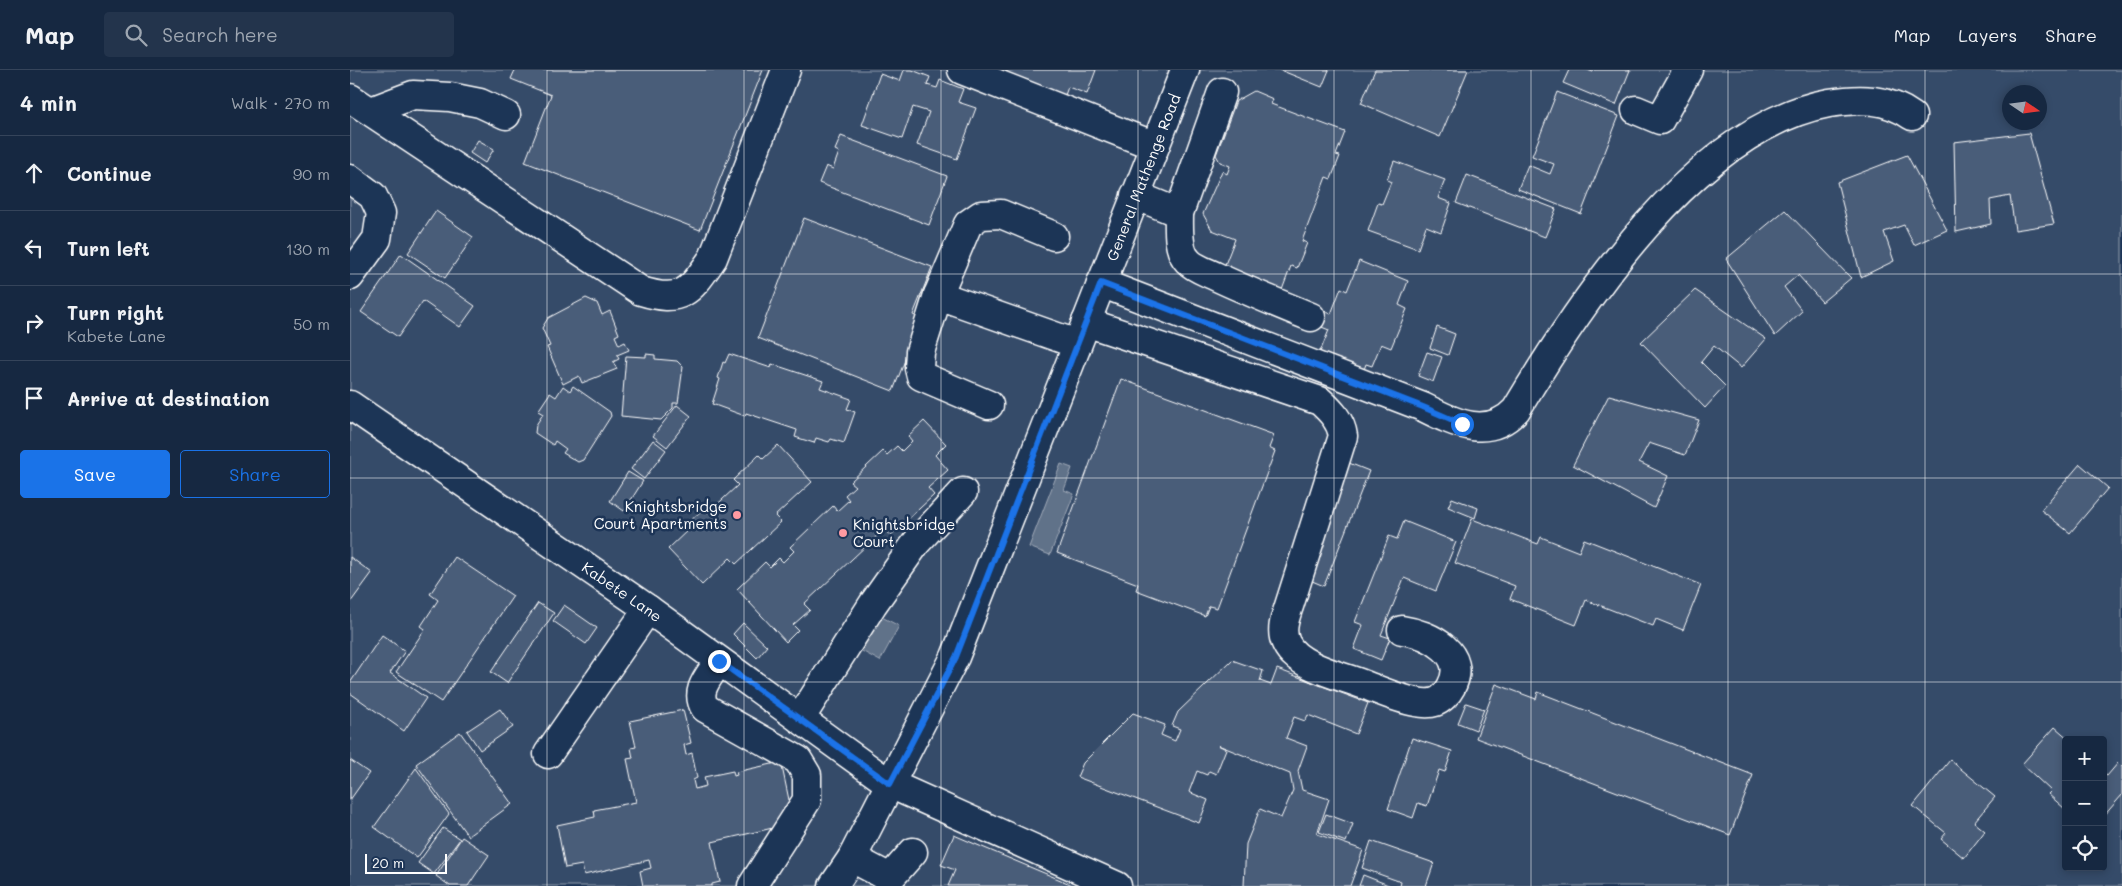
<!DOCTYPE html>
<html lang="en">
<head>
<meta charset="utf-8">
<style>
  :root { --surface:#162841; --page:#23344c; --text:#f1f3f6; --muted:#9ea6b1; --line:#35445a; --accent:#1a73e8 }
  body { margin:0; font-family:Mali,sans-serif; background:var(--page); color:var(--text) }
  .controls { position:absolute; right:15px; bottom:15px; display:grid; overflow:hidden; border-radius:5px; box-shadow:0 2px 8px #0003 }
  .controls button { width:45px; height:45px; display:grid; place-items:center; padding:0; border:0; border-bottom:1px solid var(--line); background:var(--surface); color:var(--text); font:25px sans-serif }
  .compass { position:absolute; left:1652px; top:15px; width:45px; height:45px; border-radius:50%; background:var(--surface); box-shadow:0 2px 8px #0003; rotate:103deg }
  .scale { position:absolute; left:15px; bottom:12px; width:82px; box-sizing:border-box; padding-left:5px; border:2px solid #fff; border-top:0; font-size:14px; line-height:18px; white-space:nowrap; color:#fff; -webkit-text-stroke:4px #1d3557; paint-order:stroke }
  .stop { position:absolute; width:15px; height:15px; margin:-11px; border:4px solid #1a73e8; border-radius:50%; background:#fff }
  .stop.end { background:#1a73e8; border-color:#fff; box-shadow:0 1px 5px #0008 }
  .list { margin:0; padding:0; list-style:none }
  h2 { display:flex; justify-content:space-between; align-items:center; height:65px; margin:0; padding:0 20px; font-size:21px }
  h2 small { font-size:16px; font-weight:400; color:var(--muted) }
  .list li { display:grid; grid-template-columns:32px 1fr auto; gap:15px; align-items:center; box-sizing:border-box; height:75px; padding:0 20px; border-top:1px solid var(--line) }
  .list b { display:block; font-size:19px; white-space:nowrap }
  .list p { margin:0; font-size:16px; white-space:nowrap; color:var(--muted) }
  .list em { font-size:16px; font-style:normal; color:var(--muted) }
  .actions { display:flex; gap:10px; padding:15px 20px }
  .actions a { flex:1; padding:11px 0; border:1px solid var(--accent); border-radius:5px; text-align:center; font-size:18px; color:var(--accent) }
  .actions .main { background:var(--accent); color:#fff }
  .icon { flex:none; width:28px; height:28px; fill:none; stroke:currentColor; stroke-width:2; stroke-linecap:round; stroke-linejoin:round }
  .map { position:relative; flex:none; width:1772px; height:816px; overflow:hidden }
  header { display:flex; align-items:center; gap:30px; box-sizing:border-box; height:70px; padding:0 25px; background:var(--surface); border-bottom:1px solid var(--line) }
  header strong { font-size:24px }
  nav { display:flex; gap:28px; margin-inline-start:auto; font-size:18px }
  .search { width:350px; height:45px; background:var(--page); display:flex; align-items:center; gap:12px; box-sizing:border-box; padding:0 18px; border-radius:5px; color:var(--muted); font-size:19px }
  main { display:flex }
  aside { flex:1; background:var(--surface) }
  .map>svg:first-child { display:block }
  .green { fill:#364b69; stroke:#9aa5b4; fill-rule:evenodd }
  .water { fill:#617289; stroke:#a0aab8 }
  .building { fill:#4a5d79; stroke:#fff }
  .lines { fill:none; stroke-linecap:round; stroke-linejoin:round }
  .minor-casing { stroke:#fff; stroke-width:31 }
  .minor { stroke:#1d3557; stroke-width:28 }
  .route { stroke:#1a73e8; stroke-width:6 }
  .grid { fill:none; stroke:#fff; stroke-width:1; stroke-opacity:0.55 }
  .poi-dot { fill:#ff9aa2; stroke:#1d3557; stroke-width:2 }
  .labels { text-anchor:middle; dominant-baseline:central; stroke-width:5; stroke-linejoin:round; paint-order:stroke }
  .street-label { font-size:15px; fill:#fff; stroke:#1d3557 }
  .poi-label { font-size:15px; fill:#fff; stroke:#1d3557; text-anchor:end }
</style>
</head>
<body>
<header>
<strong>Map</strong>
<div class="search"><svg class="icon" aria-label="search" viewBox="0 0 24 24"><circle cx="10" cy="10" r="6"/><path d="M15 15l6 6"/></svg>Search here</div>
<nav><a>Map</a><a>Layers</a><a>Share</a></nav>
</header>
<main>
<aside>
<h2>4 min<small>Walk · 270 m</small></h2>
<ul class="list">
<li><svg class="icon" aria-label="ahead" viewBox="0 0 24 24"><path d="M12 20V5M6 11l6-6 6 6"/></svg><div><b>Continue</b></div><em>90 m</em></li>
<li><svg class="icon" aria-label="left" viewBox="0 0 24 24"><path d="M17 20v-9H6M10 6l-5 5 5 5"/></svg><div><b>Turn left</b></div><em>130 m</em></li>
<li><svg class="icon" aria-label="right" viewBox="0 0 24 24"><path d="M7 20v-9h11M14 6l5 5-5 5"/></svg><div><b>Turn right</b><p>Kabete Lane</p></div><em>50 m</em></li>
<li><svg class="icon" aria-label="arrive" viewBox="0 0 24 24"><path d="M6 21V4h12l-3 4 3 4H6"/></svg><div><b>Arrive at destination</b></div></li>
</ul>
<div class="actions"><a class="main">Save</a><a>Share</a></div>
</aside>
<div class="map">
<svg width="1772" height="816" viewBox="0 0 1772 816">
  <rect width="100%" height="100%" fill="#1d3557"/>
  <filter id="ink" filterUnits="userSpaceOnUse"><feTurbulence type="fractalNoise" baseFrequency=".02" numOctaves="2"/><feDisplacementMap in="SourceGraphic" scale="10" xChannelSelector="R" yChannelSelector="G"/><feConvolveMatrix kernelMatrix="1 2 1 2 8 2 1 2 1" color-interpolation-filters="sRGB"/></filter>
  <g filter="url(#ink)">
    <path class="green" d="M0 0H1772V816H0ZM1660 22H1690V52H1660ZM1716 670H1753V797H1716Z"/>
    <g class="water">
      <path d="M711 394 722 398 714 420 724 424 700 485 679 477Z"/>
      <path d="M528 545 549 556 530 591 510 580Z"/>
    </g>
    <g class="building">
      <path d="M165 0H413L350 160 175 92 201 25 161 9Z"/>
      <path d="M554 0H562L580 7 577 15 587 18 590 10 613 19 608 32 626 38 607 89 567 75 579 42 563 37 552 69 512 55 530 4 550 11Z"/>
      <path d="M657 0H746L737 24 718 17 711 36 688 27 692 16 679 11 675 22 652 14Z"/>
      <path d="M930 0H979L972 17Z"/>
      <path d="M1025 0H1118L1090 67 1011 33Z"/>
      <path d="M1219 0H1237L1243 2 1244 0H1280L1266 35 1213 13Z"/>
      <path d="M904 21 923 29 921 34 995 62 986 85 990 86 981 109 976 107 952 171 957 173 947 198 941 196 932 220 874 197 885 169 862 160 853 144 872 101 877 104 880 96 870 92 866 85 886 31Z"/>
      <path d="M1207 22 1269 46 1231 144 1168 119 1178 95 1200 104 1204 94 1182 86Z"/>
      <path d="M1679 63 1704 154 1665 160 1660 126 1640 130 1641 154 1606 162 1604 72Z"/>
      <path d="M491 66 597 106 579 155 469 113 476 96 483 99 489 82 485 80Z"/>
      <path d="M128 70 144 79 135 93 120 83Z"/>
      <path d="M1557 85 1597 160 1564 175 1554 155 1534 162 1544 191 1511 207 1487 112Z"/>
      <path d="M1044 91 1095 110 1088 128 1101 133 1091 162 1076 156 1068 179 1018 161 1028 133 1032 134 1041 112 1037 110Z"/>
      <path d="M1117 105 1206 139 1195 167 1106 133Z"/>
      <path d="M1435 140 1501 208 1472 232 1448 205 1434 217 1452 241 1425 266 1376 189Z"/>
      <path d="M86 141 123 167 95 208 58 183Z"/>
      <path d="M454 148 582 197 563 245 571 249 543 321 408 268Z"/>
      <path d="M51 184 125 236 110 257 73 231 48 267 11 242Z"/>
      <path d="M1009 191 1058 211 1049 235 1057 239 1041 278 1031 274 1022 296 1016 294 1012 305 991 297 994 291 970 282 979 260 964 254 970 239 981 244 991 218 997 221Z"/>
      <path d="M1345 220 1416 269 1391 298 1364 276 1351 292 1375 316 1355 338 1291 272Z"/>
      <path d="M236 228 247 233 252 245 260 241 269 264 265 266 269 275 275 272 279 280 267 285 269 289 263 292 267 299 232 313 229 306 213 314 197 277 200 276 192 258 198 248Z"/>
      <path d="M1087 257 1105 264 1098 285 1080 278Z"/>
      <path d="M1077 282 1092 287 1083 312 1068 306Z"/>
      <path d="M296 284 305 285V289L327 291 333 297 328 333H323V338L311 350 271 346 276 286 296 287Z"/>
      <path d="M379 284 421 298 422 294 473 311 470 318 501 329 497 339 505 342 494 373 481 369 479 372 466 368 464 373 445 367 447 360 396 343 395 346 362 334 370 309 368 308 373 292 375 293Z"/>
      <path d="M771 309 924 365 919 378 925 381 867 538 859 536 855 546 786 520 788 514 707 483Z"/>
      <path d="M213 316 220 321 223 316 260 342 261 346 233 390 228 392 213 383 216 379 205 371 203 375 185 363 186 355 193 344 188 341 200 323 206 327Z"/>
      <path d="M1259 325 1349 350 1335 385 1299 373 1289 392 1318 406 1304 438 1223 395Z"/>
      <path d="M327 335 341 346 317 377 303 366Z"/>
      <path d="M574 351 596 374 585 385 598 400 578 418 584 425 540 466 534 459 454 534 460 540 443 555 448 560 436 572 387 519 415 492 420 497 429 488 433 492 444 481 440 477 483 436 487 441 499 430 495 425 505 416 500 412 533 381 537 385 547 376 552 381 562 371 558 366Z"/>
      <path d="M303 370 316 380 294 409 281 399Z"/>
      <path d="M428 375 462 412 425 446 431 452 386 494 380 488 352 515 318 479 341 457 336 455 354 438 358 443 388 415 383 410 409 385 413 389Z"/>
      <path d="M999 393 1019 401 974 516 955 508Z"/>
      <path d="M1730 394 1758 418 1720 463 1691 440Z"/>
      <path d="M278 402 293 411 274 441 260 431Z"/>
      <path d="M1102 428 1128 438 1125 448 1098 437Z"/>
      <path d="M1122 449 1188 474 1191 467 1229 482 1234 469 1351 515 1333 560 1306 549 1303 556 1236 530 1226 555 1160 529 1165 516 1105 493Z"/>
      <path d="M1054 451 1106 472 1086 521 1054 508 1031 565 1040 568 1031 590 1004 579 1013 555 1005 552 1039 466 1047 469Z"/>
      <path d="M0 487 22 503 0 533Z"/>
      <path d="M105 487 163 526 91 632 46 602 75 559 71 556 88 530 80 524Z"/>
      <path d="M188 533 204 543 157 613 141 602Z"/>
      <path d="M214 535 247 558 236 574 203 551Z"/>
      <path d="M393 553 417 576 407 588 383 564Z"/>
      <path d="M32 565 55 581 40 603 76 628 54 661 0 623V613Z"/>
      <path d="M882 590 913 601 910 611 921 615 927 599 1018 633 1006 664 958 645 955 651 944 647 936 668 957 676 948 701 952 720 979 729 967 764 1013 780 1000 816H894L896 774 910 739 931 748 943 720 940 704 868 675 876 679 866 704 859 701 857 705 847 701 839 722 858 730 849 753 727 707 733 693 783 643 815 655 811 665 825 671 830 659 822 656 828 642Z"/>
      <path d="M1146 614 1186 629 1188 622 1403 705 1380 765 1126 668Z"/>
      <path d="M1116 633 1134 639 1126 660 1108 653Z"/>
      <path d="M150 639 163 657 130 680 117 661Z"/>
      <path d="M333 640 341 673 334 675 336 685 342 683 347 708 343 710 345 719 356 716 354 707 383 701 384 706 387 705 386 702 431 692 443 749 440 754 362 772 370 812 362 814V816H293L290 801 301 798 299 790 234 805 232 795 215 798 207 755 245 747 244 740 286 732 277 689 283 688 281 678 286 677 280 651Z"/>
      <path d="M1705 657 1720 670H1716L1715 739 1698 724 1701 721 1672 694Z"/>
      <path d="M110 662 162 734 118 766 66 694Z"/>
      <path d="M1062 668 1102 681 1095 702 1089 700 1077 736 1068 733 1063 748 1038 739Z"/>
      <path d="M0 690 19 703 0 730Z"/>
      <path d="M1600 690 1645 727 1624 752 1635 761 1614 788 1591 769 1596 763 1563 736Z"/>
      <path d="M1768 693 1772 697V725L1753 747V703L1757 706Z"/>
      <path d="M66 698 99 744 67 788 24 757Z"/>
      <path d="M976 744 1003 754 996 772 969 762Z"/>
      <path d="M93 758 110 769 84 804 68 793Z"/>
      <path d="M604 765 625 774 725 816H598L605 800 591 795Z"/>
      <path d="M112 767 139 785 118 816H100L86 806Z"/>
      <path d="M1021 771 1084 793 1076 816H1050L1051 812 1012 798Z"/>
      <path d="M1013 805 1041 816H1009Z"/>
    </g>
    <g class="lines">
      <g class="minor-casing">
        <g id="minor">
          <path d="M612 0 805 76"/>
          <path d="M872 22 829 143C829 157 827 180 838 191 844 198 857 202 865 206 897 221 929 234 961 247"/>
          <path d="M0 28 291 221C333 234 340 221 363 188L436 0"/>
          <path d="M1286 40 1310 50 1338 0"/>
          <path d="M21 41 63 25 100 27 130 33 156 45"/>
          <path d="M0 109 23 126 31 143 27 169 0 206"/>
          <path d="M785 125 829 143"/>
          <path d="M751 213 1073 337C1105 353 1138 370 1166 340 1231 231 1346 57 1479 33 1510 28 1537 28 1562 46"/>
          <path d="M588 225 727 274"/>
          <path d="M736 252 970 331C981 341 991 351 993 366L939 536C935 548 930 561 936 573 941 584 951 590 961 595 978 604 998 608 1015 615 1031 621 1049 629 1066 632 1071 633 1079 634 1085 632 1091 630 1098 623 1101 617 1119 584 1080 564 1052 560"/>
          <path id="s1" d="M0 335 298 539 540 714 767 816"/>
          <path d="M639 335 571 306 569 298 570 282 588 225 618 154 631 145 651 144 704 166"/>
          <path d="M369 591C360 606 344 620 355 638L448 690 457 705V730L402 816"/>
          <path d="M450 649 523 534 566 473 613 422"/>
          <path d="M198 684 298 539"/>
          <path d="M502 788 540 808 563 782"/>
          <path id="s2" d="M483 816 502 788 605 587 835 0"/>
        </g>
      </g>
      <use href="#minor" class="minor"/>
    </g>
  </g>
  <g class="lines" filter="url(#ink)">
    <path class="route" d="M369 591 540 714 606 587 751 213 1073 337 1112 354"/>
  </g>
  <path class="grid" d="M197 0V816M394 0V816M591 0V816M788 0V816M984 0V816M1181 0V816M1378 0V816M1575 0V816M0 204H1772M0 408H1772M0 612H1772"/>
  <g class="poi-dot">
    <circle cx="387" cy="445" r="5"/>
    <circle cx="493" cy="463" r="5"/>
  </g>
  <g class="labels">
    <g class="street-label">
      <text stroke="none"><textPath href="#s2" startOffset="775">General Mathenge Road</textPath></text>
      <text stroke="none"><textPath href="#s1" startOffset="330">Kabete Lane</textPath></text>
    </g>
    <g class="poi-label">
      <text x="377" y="436">Knightsbridge<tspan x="377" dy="17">Court Apartments</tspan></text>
      <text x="503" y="454" text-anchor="start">Knightsbridge<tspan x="503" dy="17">Court</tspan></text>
    </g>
  </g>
</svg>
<div class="controls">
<button>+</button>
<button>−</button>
<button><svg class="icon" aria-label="locate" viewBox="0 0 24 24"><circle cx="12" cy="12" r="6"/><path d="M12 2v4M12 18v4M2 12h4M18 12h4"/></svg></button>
</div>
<svg class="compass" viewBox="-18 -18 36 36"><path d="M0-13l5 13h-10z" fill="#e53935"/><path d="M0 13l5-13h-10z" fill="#9ea6b1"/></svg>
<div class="scale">20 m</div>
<div class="stop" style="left:1112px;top:354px"></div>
<div class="stop end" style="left:369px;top:591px"></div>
</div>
</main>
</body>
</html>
